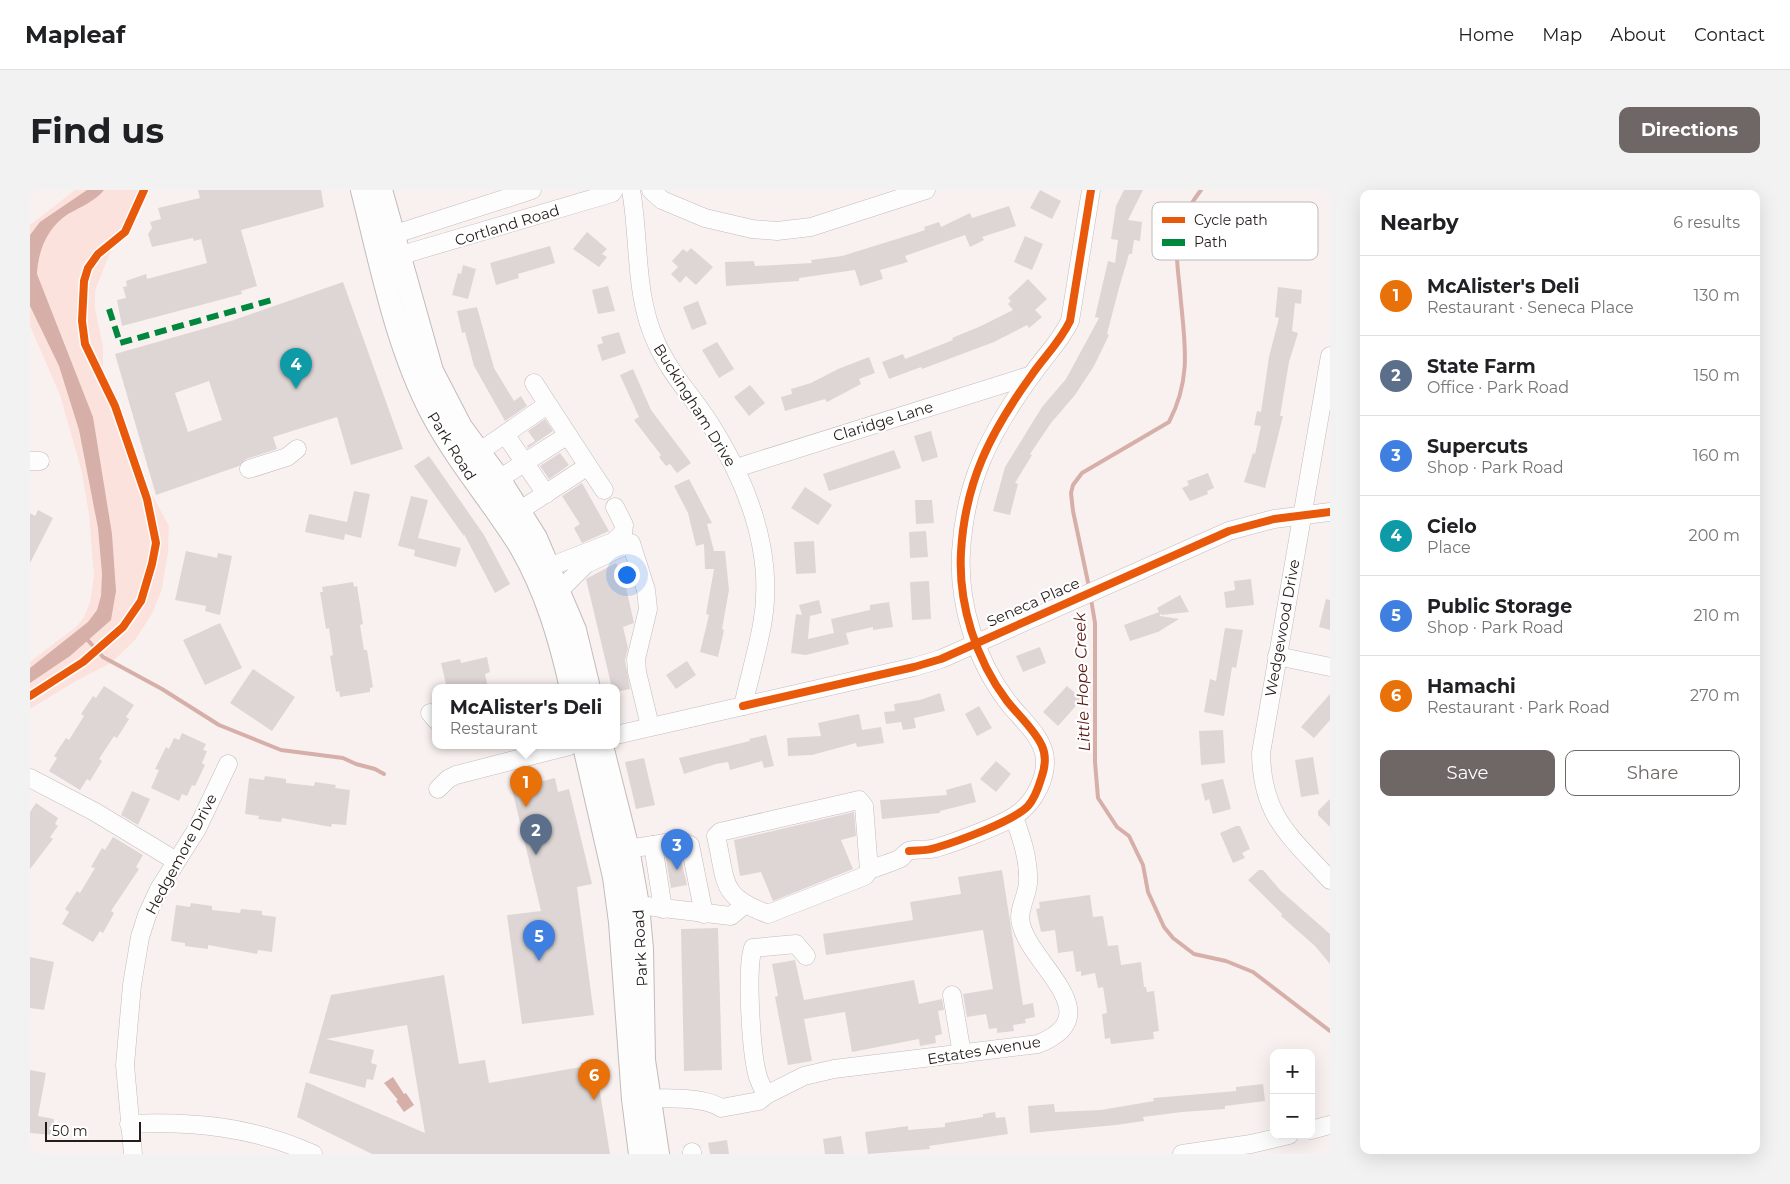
<!DOCTYPE html>
<html lang="en">
<head>
<meta charset="utf-8">
<style>
  :root { --surface:#fff; --page:#f2f2f2; --text:#202124; --muted:#757577; --line:#e0e0e0; --accent:#6f6765 }
  body { margin:0; font-family:Montserrat,sans-serif; background:var(--page); color:var(--text) }
  .controls { position:absolute; right:15px; bottom:15px; display:grid; overflow:hidden; border-radius:10px; box-shadow:0 5px 20px #0002 }
  .controls button { width:45px; height:45px; display:grid; place-items:center; padding:0; border:0; border-bottom:1px solid var(--line); background:var(--surface); color:var(--text); font:25px sans-serif }
  .scale { position:absolute; left:15px; bottom:12px; width:96px; box-sizing:border-box; padding-left:5px; border:2px solid #241c1a; border-top:0; font-size:14px; line-height:18px; white-space:nowrap; color:#241c1a; -webkit-text-stroke:4px #fff; paint-order:stroke }
  .you { position:absolute; left:596px; top:384px; width:18px; height:18px; margin:-12px; border:4px solid #fff; border-radius:50%; background:#1a73e8; box-shadow:0 0 0 8px #1a73e833 }
  .badge { display:grid; place-items:center; width:32px; height:32px; border-radius:50%; background:var(--accent); color:#fff; font-size:16px; font-weight:700 }
  .pin { position:absolute; translate:-50% -41px; filter:drop-shadow(0 1px 2px #0008) }
  .pin::after { content:''; position:absolute; top:26px; width:18px; height:15px; background:inherit; clip-path:polygon(0 0,100% 0,50% 100%) }
  .popup { position:absolute; left:402px; top:494px; width:188px; height:65px; box-sizing:border-box; display:grid; place-content:center; border-radius:10px; background:var(--surface); filter:drop-shadow(0 1px 4px #0005); font-size:16px; white-space:nowrap; color:var(--muted) }
  .popup b { font-size:19px; color:var(--text) }
  .popup::after { content:''; position:absolute; left:50%; top:100%; margin-left:-10px; border:10px solid transparent; border-top-color:var(--surface) }
  .list { margin:0; padding:0; list-style:none }
  h2 { display:flex; justify-content:space-between; align-items:center; height:65px; margin:0; padding:0 20px; font-size:21px }
  h2 small { font-size:16px; font-weight:400; color:var(--muted) }
  .list li { display:grid; grid-template-columns:32px 1fr auto; gap:15px; align-items:center; box-sizing:border-box; height:80px; padding:0 20px; border-top:1px solid var(--line) }
  .list b { display:block; font-size:19px; white-space:nowrap }
  .list p { margin:0; font-size:16px; white-space:nowrap; color:var(--muted) }
  .list em { font-size:16px; font-style:normal; color:var(--muted) }
  .actions { display:flex; gap:10px; padding:15px 20px }
  .actions a { flex:1; padding:11px 0; border:1px solid var(--accent); border-radius:10px; text-align:center; font-size:18px; color:var(--accent) }
  .actions .main { background:var(--accent); color:#fff }
  .map { position:relative; flex:none; width:1300px; height:964px; overflow:hidden; border-radius:10px }
  header { display:flex; align-items:center; gap:30px; box-sizing:border-box; height:70px; padding:0 25px; background:var(--surface); border-bottom:1px solid var(--line) }
  header strong { font-size:24px }
  nav { display:flex; gap:28px; margin-inline-start:auto; font-size:18px }
  .intro { display:flex; align-items:center; justify-content:space-between; box-sizing:border-box; height:120px; padding:0 30px }
  h1 { margin:0; font-size:35px }
  .button { padding:12px 22px; border-radius:10px; background:var(--accent); color:#fff; font-size:18px; font-weight:700 }
  main { display:flex; gap:30px; padding:0 30px }
  aside { flex:1; background:var(--surface); border-radius:10px; box-shadow:0 5px 20px #0002 }
  .map>svg:first-child { display:block }
  .green { fill:#fce2dd }
  .water { fill:#d7afa9 }
  .lines { fill:none; stroke-linecap:round; stroke-linejoin:round }
  .stream { stroke:#d7afa9; stroke-width:4 }
  .building { fill:#ded6d4; fill-rule:evenodd }
  .minor-casing { stroke:#c3bbb9; stroke-width:19 }
  .major-casing { stroke:#c3bbb9; stroke-width:24 }
  .minor { stroke:#fefdfd; stroke-width:18 }
  .major { stroke:#fefdfd; stroke-width:22 }
  .quiet { stroke:#00873e; stroke-width:6; stroke-dasharray:12 6; stroke-linecap:butt }
  .cycleway-casing { stroke:#fff; stroke-width:11 }
  .cycleway { stroke:#e8590c; stroke-width:8 }
  .labels { text-anchor:middle; dominant-baseline:central; stroke-width:4.5; stroke-linejoin:round; paint-order:stroke }
  .street-label { font-size:15px; fill:#241c1a; stroke:#fff }
  .water-label { font-size:16px; font-style:italic; fill:#57170f; stroke:#fff }
  .key { fill:#fff; stroke:#bdbbba; stroke-width:1 }
  .key-label { font-size:14px; fill:#241c1a }
</style>
</head>
<body>
<header>
<strong>Mapleaf</strong>
<nav><a>Home</a><a>Map</a><a>About</a><a>Contact</a></nav>
</header>
<div class="intro"><h1>Find us</h1><a class="button">Directions</a></div>
<main>
<div class="map">
<svg width="1300" height="964" viewBox="0 0 1300 964">
  <rect width="100%" height="100%" fill="#f9f1f0"/>
  <path class="green" d="M45 0H119L79 65 65 101V118L73 157V186L112 286 139 336 138 362 132 399 123 422 105 450 81 473 46 491 0 519V472L47 436 54 427 60 412 64 386 59 324 51 279 30 205 0 136V35Z"/>
  <g class="water">
    <path d="M57 0H74C65 11 51 17 38 24 18 37 8 60 7 84L63 227 82 344 86 401 81 430 40 466 0 493V478L58 432 67 420 71 406 72 384 68 338 49 240 29 176 0 116V45L10 32Z"/>
    <path d="M363 887 374 904 376 903 384 915 374 922 366 911 368 910 354 893Z"/>
  </g>
  <g class="lines">
    <g class="stream">
      <path d="M1059 397 1043 321 1041 303 1043 295 1052 283 1139 232C1163 186 1154 150 1150 101 1148 80 1144 57 1150 36 1154 23 1163 11 1171 0"/>
      <path d="M1061 409 1065 433V572L1068 608 1087 637 1099 646 1113 675 1118 702 1134 737 1143 748 1164 764 1196 771 1223 782 1300 841"/>
      <path d="M55 447 73 467 132 499 189 535 251 560 313 568 326 574 345 579 354 584"/>
    </g>
  </g>
  <g class="building">
    <path d="M168 0H291L294 17 211 40 227 96 211 101 212 104 92 136 87 110 96 108 93 97 97 96 96 91 116 84 117 89 177 73 171 49 164 51 163 48 122 57 118 44 122 38 120 32 131 29 128 18 170 8Z"/>
    <path d="M1010 0 1031 11 1022 29 1000 18Z"/>
    <path d="M1094 0H1113L1098 30 1112 32 1110 51 1104 50 1102 64H1099L1089 98 1077 144 1079 145 1064 176 1045 205 1021 233 1000 264 1002 265 985 293 988 294 980 325 963 321 975 277 1012 217 1036 189 1069 128 1065 127 1078 71 1085 73 1088 50 1081 49 1086 16Z"/>
    <path d="M979 16 986 36 952 47 954 50 940 57 935 45 875 66 878 72 850 80 853 89 830 96 825 80 769 88V91L696 96 695 72 724 71 725 76 782 73 781 70 812 66 883 44 895 40 894 37 909 32 911 37 940 23 942 28Z"/>
    <path d="M557 42 577 59 572 64 577 67 569 77 543 59Z"/>
    <path d="M995 46 1013 54 1002 80 984 72Z"/>
    <path d="M520 56 525 73 488 84 489 88 466 95 460 73Z"/>
    <path d="M661 58 683 77 666 95 656 86 650 93 641 84 648 77 642 71 653 59 657 62Z"/>
    <path d="M433 75 446 79 438 109 422 105 428 83 431 84Z"/>
    <path d="M998 89 1017 109 1005 120 1012 127 999 138 997 135 964 152 892 179 891 177 859 189 852 172 873 164 875 169 923 150 922 148 951 136 983 120 978 114 981 111 978 108Z"/>
    <path d="M313 92 373 259 321 275 307 227 243 247 247 259 216 269 209 276 126 305 85 164 201 131ZM179 191 192 230 158 242 145 203Z"/>
    <path d="M578 96 585 121 568 124 562 100Z"/>
    <path d="M1248 97 1272 100 1271 114 1265 113 1262 141 1268 143 1259 172 1250 226H1253L1235 298 1214 292 1223 263 1225 264 1231 236 1224 235 1227 221 1231 222 1239 167 1249 128 1245 127Z"/>
    <path d="M668 111 677 134 662 140 653 117Z"/>
    <path d="M447 117 464 178 484 211 491 206 497 216 475 231 444 176 435 142 432 143 427 121Z"/>
    <path d="M589 142 596 163 572 171 567 155 573 153 571 147Z"/>
    <path d="M687 152 704 179 689 188 672 160Z"/>
    <path d="M839 167 845 183 829 189 831 194 797 212 795 209 755 221 751 207 762 204 761 199 781 193 808 179Z"/>
    <path d="M603 179 621 220 661 273 647 283 640 274 636 276 629 267 631 265 604 230 609 227 590 185Z"/>
    <path d="M720 195 735 213 719 226 704 207Z"/>
    <path d="M515 229 523 241 498 258 497 256 505 251 498 241Z"/>
    <path d="M901 241 908 267 892 272 884 246Z"/>
    <path d="M864 260 871 278 799 301 793 284Z"/>
    <path d="M530 263 539 275 519 289 510 276Z"/>
    <path d="M399 266 454 345 480 394 465 403 434 344V346L384 276Z"/>
    <path d="M1178 283 1184 298 1177 301 1178 304 1160 311 1152 298 1159 295 1157 291Z"/>
    <path d="M659 289 682 333 677 334 684 361H695L699 400 692 439 694 440 688 467 670 462 679 425 676 424 684 379H675L674 354 666 356 658 323 644 296Z"/>
    <path d="M552 293 579 341 552 353 544 338 550 334 532 306Z"/>
    <path d="M775 297 802 315 788 335 761 318Z"/>
    <path d="M324 301 340 304 331 348 315 344 314 350 275 342 279 324 317 332Z"/>
    <path d="M381 306 398 310 388 348 431 358 426 377 384 366 385 360 368 356Z"/>
    <path d="M885 310H902L904 333 886 334Z"/>
    <path d="M8 320 23 328 0 373V323L5 326Z"/>
    <path d="M896 341 898 367 880 368 879 342Z"/>
    <path d="M784 351 786 383 766 384 764 352Z"/>
    <path d="M156 361 187 368 188 363 202 366 190 425 175 421 176 416 145 410Z"/>
    <path d="M586 373 595 393 604 433 593 437 598 458 595 470 600 499 586 502V498H582L556 389Z"/>
    <path d="M1221 389 1224 415 1196 418 1194 402 1205 400 1204 391Z"/>
    <path d="M899 391 901 429 882 430 880 392Z"/>
    <path d="M323 392 324 397 327 396 333 434 330 435 334 460H337L343 497 340 498V502L310 507 309 501 306 502 300 466 303 465 299 438 296 439 290 402H293L292 397Z"/>
    <path d="M1150 405 1159 422 1131 425 1130 423V426L1149 429 1128 442 1100 451 1094 435 1129 422 1127 418Z"/>
    <path d="M1296 409 1300 410V440L1289 437Z"/>
    <path d="M789 410 792 423 780 426 778 449 804 443 801 429 840 420V415L859 412 863 437 843 440V437L816 443 819 454 800 459 776 465 761 463 766 424 772 425 769 415Z"/>
    <path d="M190 433 212 478 175 495 153 450Z"/>
    <path d="M1195 438 1213 440 1206 478 1202 477 1194 526 1174 522 1180 489 1186 491Z"/>
    <path d="M1010 457 1016 473 993 482 986 466Z"/>
    <path d="M457 467 460 482 455 484 458 498H417L411 473 430 469 431 473Z"/>
    <path d="M657 471 666 485 646 499 636 485Z"/>
    <path d="M223 479 265 507 242 541 200 513Z"/>
    <path d="M74 496 104 515 96 527 99 529 87 548 84 546 69 569 72 571 60 591 57 589 50 600 19 581 27 568 24 566 36 548 39 550 54 526 51 524 63 506 66 508Z"/>
    <path d="M1037 496 1052 509 1028 536 1013 522Z"/>
    <path d="M910 503 915 521 884 528 886 538 873 540 871 532 856 534 854 522 865 521 864 514 890 510Z"/>
    <path d="M1300 504V530L1284 548 1271 537Z"/>
    <path d="M949 516 962 538 947 546 935 524Z"/>
    <path d="M829 524 832 540 851 537 854 553 827 557 826 553 782 565 758 566 757 548 791 546 788 533Z"/>
    <path d="M1193 540 1195 573 1171 575 1169 541Z"/>
    <path d="M152 543 176 554 173 560 177 561 172 573 175 575 165 596 162 595 157 606 152 604 149 611 121 598 129 580 125 579 136 557 139 559 144 548 149 550Z"/>
    <path d="M736 545 744 576 734 578 732 571 700 580 698 572 686 574 654 584 649 568 720 551 719 549Z"/>
    <path d="M1283 567 1289 604 1271 607 1265 570Z"/>
    <path d="M614 568 625 615 606 619 595 572Z"/>
    <path d="M966 571 981 584 966 602 950 589Z"/>
    <path d="M235 586 256 589V593L284 596 285 592 306 595 305 598 320 600 316 635 302 634 301 637 252 628 251 632 228 629 229 626 215 624 219 588 234 590Z"/>
    <path d="M525 588 528 602 539 599 562 694 547 697 564 825 492 834 477 725 511 721 482 599Z"/>
    <path d="M1193 589 1201 619 1183 624 1179 609 1175 611 1171 594Z"/>
    <path d="M941 593 946 612 910 621V623L852 629 850 610 917 605 916 600Z"/>
    <path d="M102 601 120 609 108 635 91 625Z"/>
    <path d="M1300 609V637L1288 625V621Z"/>
    <path d="M6 613 28 628 25 634 28 636 20 647 23 649 0 679V622Z"/>
    <path d="M824 622 826 646 811 650 823 679 743 711 731 682 710 686 704 650Z"/>
    <path d="M1206 636H1210L1220 659 1212 663 1215 668 1203 673 1190 643Z"/>
    <path d="M83 647 113 665 106 677 109 679 81 721 84 723 73 743 70 741 63 752 32 734 39 722 35 719 47 701 50 703 65 678 61 677 72 658 75 660Z"/>
    <path d="M649 661 657 695 641 698 635 664Z"/>
    <path d="M972 680 993 815 1003 813 1005 827 995 829 996 833 983 835 984 841 967 843V838L959 839 956 824 937 827 933 804 963 799 953 740 796 765 793 744 883 730 880 712 931 704 928 687Z"/>
    <path d="M1229 680H1233L1251 701 1300 744V774L1285 756 1251 726 1252 724 1218 690Z"/>
    <path d="M1060 705 1063 727 1073 726 1078 756 1088 755 1091 775 1111 772 1114 797H1116L1117 802 1124 801 1129 841 1123 842 1124 849 1081 854 1080 848 1075 849 1072 824 1077 823 1074 803 1073 797 1068 798 1065 783 1051 786V781L1046 782 1043 761 1028 763 1025 740 1011 742 1006 719 1010 718 1009 712Z"/>
    <path d="M161 713 182 716V720L210 723 211 719 232 721V725L246 727 242 762 228 760 227 764 178 755V759L155 756V753L141 751 146 715 160 717Z"/>
    <path d="M688 738 692 880 654 881 651 739Z"/>
    <path d="M0 767 24 772 14 820 0 818Z"/>
    <path d="M765 770 774 810 884 790 889 814 912 809 914 820 908 821 912 844 905 846 906 853 890 856 889 849 822 862 815 822 774 829 782 871 758 875 745 807 748 806 742 774Z"/>
    <path d="M414 785 429 874 455 870 459 893 551 877V873L569 871 571 890H568L580 964H342L267 927 276 892 395 943 377 835 296 849 344 860 341 873 347 875 343 890 337 889 335 898 279 883 301 805Z"/>
    <path d="M0 880 16 883 8 926 24 929 22 945 0 943Z"/>
    <path d="M1233 894 1235 911 1195 916V919L1152 922 1113 927 1114 931 1086 935 1000 943 998 916 1024 914 1025 922 1071 920 1124 911 1123 908 1206 901V897Z"/>
    <path d="M965 922 966 928 975 927 978 944 899 956 900 959 838 964 835 942 878 936V940L915 937V933L953 927V924Z"/>
    <path d="M811 946 814 964H795L793 949Z"/>
    <path d="M697 950 699 964H680L678 953Z"/>
  </g>
  <g class="lines">
    <g class="minor-casing">
      <g id="minor">
        <path d="M601 0C610 50 604 105 626 152 640 184 664 208 682 237 718 295 745 365 732 435 727 462 719 489 713 516"/>
        <path d="M621 0 632 10 675 28 722 39 747 41 781 37 896 0"/>
        <path d="M353 48 502 0"/>
        <path d="M358 69 582 3 584 0"/>
        <path d="M1300 166 1231 563C1232 627 1260 646 1300 690"/>
        <path d="M475 244 516 304"/>
        <path d="M449 262 517 215"/>
        <path d="M0 271H10"/>
        <path d="M558 276 574 300"/>
        <path d="M706 278 1002 185"/>
        <path d="M219 279 257 267 267 259"/>
        <path d="M469 289 538 245"/>
        <path d="M489 321 558 276 504 193"/>
        <path d="M519 377 583 352 593 343 594 335 585 317"/>
        <path d="M529 401 556 374 601 353 616 400 618 419 606 469 607 482 620 536"/>
        <path d="M1247 466 1300 477"/>
        <path d="M400 523 406 530"/>
        <path d="M586 545 884 477 911 469 1199 341 1244 329 1300 322"/>
        <path d="M0 588 65 622 146 671"/>
        <path d="M408 599 418 589 426 585 539 556"/>
        <path d="M829 610 834 616 839 680 835 686 738 724C689 706 697 693 686 646L690 642Z"/>
        <path d="M623 655 650 650 660 655 674 724"/>
        <path d="M598 659 623 655 633 719"/>
        <path d="M839 680C849 676 861 673 871 668 873 666 876 662 879 661 887 658 897 661 906 658 923 653 972 635 986 625 1004 613 1019 586 1014 563 1009 543 989 527 977 511 946 470 928 414 931 362 935 291 960 243 1001 186 1014 167 1030 152 1040 131L1061 0"/>
        <path d="M608 715 701 726 714 715"/>
        <path d="M922 805 932 864"/>
        <path d="M736 905C733 899 730 893 728 887 721 864 716 779 723 758L766 754 776 766"/>
        <path d="M608 909C630 908 674 906 691 918L729 911 736 905 774 886 804 879 1008 854C1081 825 1001 776 991 734 987 721 997 707 998 693 999 670 992 649 984 627"/>
        <path d="M99 934C164 931 224 937 283 964"/>
        <path d="M1281 940 1300 935"/>
        <path d="M662 962V964"/>
        <path d="M103 964 95 875 102 795 110 747 117 725 129 699 167 639 198 574"/>
        <path d="M1152 964 1221 954 1259 945"/>
      </g>
    </g>
    <g class="major-casing">
      <g id="major">
        <path d="M332 0C351 75 366 155 402 224 427 271 462 311 490 356 516 401 530 449 541 498"/>
        <path d="M351 0 402 181 431 237 469 289 506 348 545 440 559 498"/>
        <path d="M554 556 584 687 590 732 603 909 610 964"/>
        <path d="M572 556 598 659 608 715 612 759 614 870 628 964"/>
      </g>
    </g>
    <use href="#minor" class="minor"/>
    <use href="#major" class="major"/>
    <path class="quiet" d="M79 119 90 153 242 110"/>
    <g class="cycleway-casing">
      <g id="cycleway">
        <path d="M0 506 53 472 93 437 111 411 122 374 126 353 117 309 85 216 55 154 52 131 54 91 58 78 68 64 95 42 114 0"/>
        <path d="M713 516 884 477 911 469 1199 341 1244 329 1300 322"/>
        <path d="M879 661C888 660 897 661 905 658 926 652 984 631 998 616 1005 608 1008 599 1011 589 1015 578 1017 567 1012 556 1005 540 988 525 977 511 946 470 928 414 931 362 935 292 960 243 1001 186 1014 167 1030 152 1040 131L1061 0"/>
      </g>
    </g>
    <use href="#cycleway" class="cycleway"/>
  </g>
  <g class="labels">
    <g class="street-label">
      <text transform="translate(477 35) rotate(-17)">Cortland Road</text>
      <text transform="translate(665 215) rotate(58)">Buckingham Drive</text>
      <text transform="translate(853 231) rotate(-17)">Claridge Lane</text>
      <text transform="translate(422 256) rotate(58)">Park Road</text>
      <text transform="translate(1003 412) rotate(-24)">Seneca Place</text>
      <text transform="translate(1252 438) rotate(-80)">Wedgewood Drive</text>
      <text transform="translate(151 664) rotate(-62)">Hedgemore Drive</text>
      <text transform="translate(610 758) rotate(-93)">Park Road</text>
      <text transform="translate(954 860) rotate(-9)">Estates Avenue</text>
    </g>
    <g class="water-label">
      <text transform="translate(1052 492) rotate(-92)">Little Hope Creek</text>
    </g>
  </g>
  <rect x="1122" y="12" width="166" height="58" rx="8" class="key"/>
  <rect x="1132" y="27" width="23" height="6" fill="#e8590c"/>
  <rect x="1132" y="49" width="23" height="7" fill="#00873e"/>
  <g class="key-label">
    <text x="1164" y="35">Cycle path</text>
    <text x="1164" y="57">Path</text>
  </g>
</svg>
<div class="controls">
<button>+</button>
<button>−</button>
</div>
<div class="scale">50 m</div>
<div class="you"></div>
<div class="pin badge" style="left:496px;top:617px;background:#e8710a">1</div>
<div class="popup"><b>McAlister's Deli</b>Restaurant</div>
<div class="pin badge" style="left:506px;top:665px;background:#5c6f8a">2</div>
<div class="pin badge" style="left:647px;top:680px;background:#3f7fe0">3</div>
<div class="pin badge" style="left:266px;top:199px;background:#0f9aa8">4</div>
<div class="pin badge" style="left:509px;top:771px;background:#3f7fe0">5</div>
<div class="pin badge" style="left:564px;top:910px;background:#e8710a">6</div>
</div>
<aside>
<h2>Nearby<small>6 results</small></h2>
<ul class="list">
<li><span class="badge" style="background:#e8710a">1</span><div><b>McAlister's Deli</b><p>Restaurant · Seneca Place</p></div><em>130 m</em></li>
<li><span class="badge" style="background:#5c6f8a">2</span><div><b>State Farm</b><p>Office · Park Road</p></div><em>150 m</em></li>
<li><span class="badge" style="background:#3f7fe0">3</span><div><b>Supercuts</b><p>Shop · Park Road</p></div><em>160 m</em></li>
<li><span class="badge" style="background:#0f9aa8">4</span><div><b>Cielo</b><p>Place</p></div><em>200 m</em></li>
<li><span class="badge" style="background:#3f7fe0">5</span><div><b>Public Storage</b><p>Shop · Park Road</p></div><em>210 m</em></li>
<li><span class="badge" style="background:#e8710a">6</span><div><b>Hamachi</b><p>Restaurant · Park Road</p></div><em>270 m</em></li>
</ul>
<div class="actions"><a class="main">Save</a><a>Share</a></div>
</aside>
</main>
</body>
</html>
